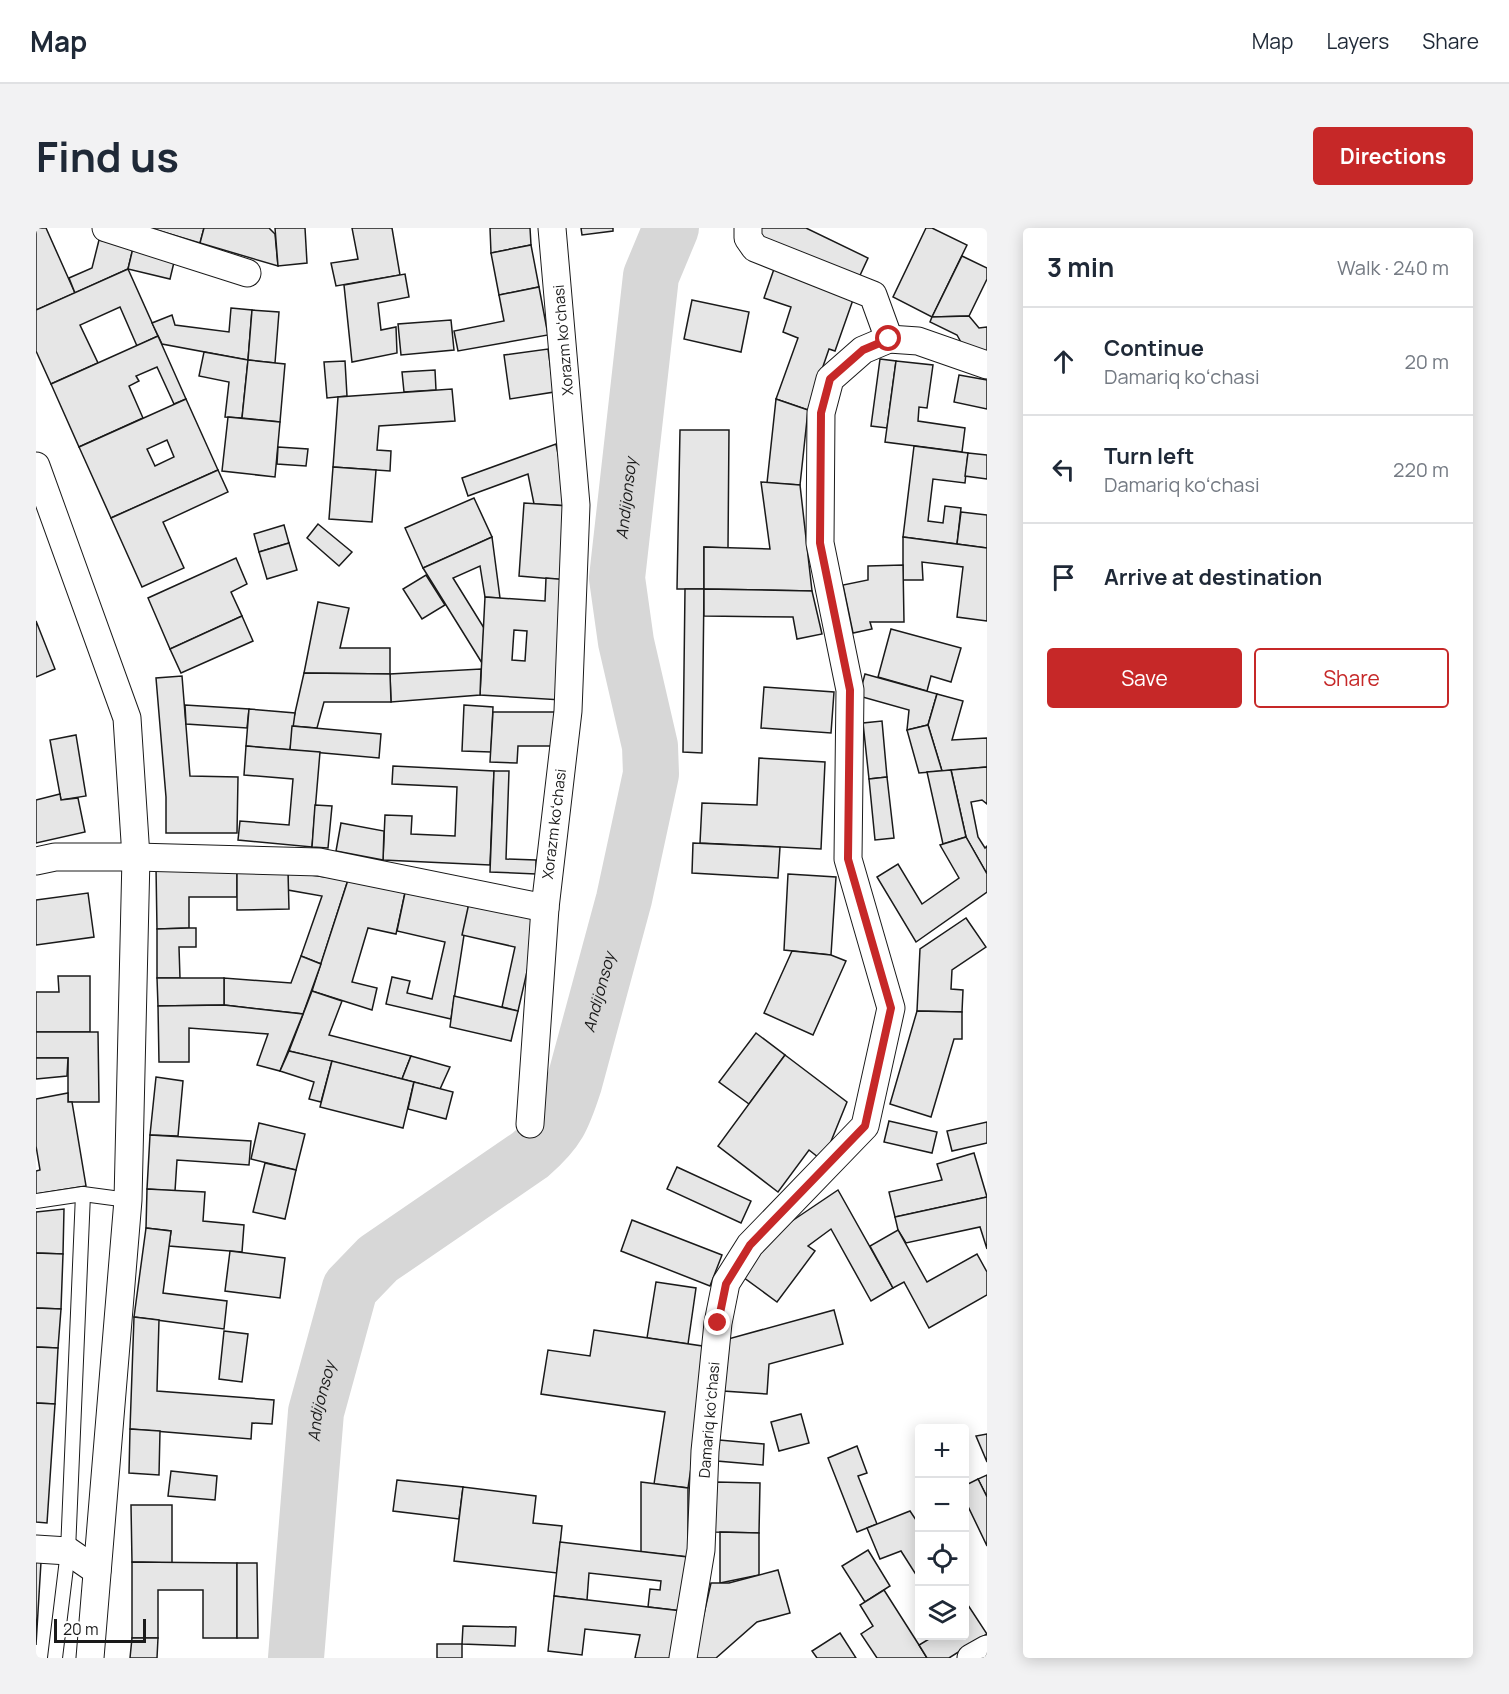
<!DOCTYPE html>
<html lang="en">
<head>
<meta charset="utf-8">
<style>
  :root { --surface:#fff; --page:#f2f2f3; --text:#1f2937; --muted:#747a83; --line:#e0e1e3; --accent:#c62828 }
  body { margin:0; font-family:Manrope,sans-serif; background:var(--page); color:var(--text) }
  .controls { position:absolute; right:18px; bottom:18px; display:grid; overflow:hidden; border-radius:6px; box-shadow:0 3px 15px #0003 }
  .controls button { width:54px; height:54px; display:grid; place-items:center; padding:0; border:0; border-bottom:2px solid var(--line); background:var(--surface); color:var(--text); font:30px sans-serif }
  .scale { position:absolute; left:18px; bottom:15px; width:92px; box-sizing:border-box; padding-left:6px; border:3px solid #1a1a1a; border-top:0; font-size:16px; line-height:21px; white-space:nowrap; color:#1a1a1a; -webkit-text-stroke:4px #fff; paint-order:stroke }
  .stop { position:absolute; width:18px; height:18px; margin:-14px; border:4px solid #c62828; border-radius:50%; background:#fff }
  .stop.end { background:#c62828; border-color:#fff; box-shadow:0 2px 6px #0008 }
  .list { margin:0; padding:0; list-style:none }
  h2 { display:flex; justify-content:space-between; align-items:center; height:78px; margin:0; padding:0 24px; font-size:26px }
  h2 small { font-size:20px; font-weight:400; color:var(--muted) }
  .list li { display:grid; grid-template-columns:39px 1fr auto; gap:18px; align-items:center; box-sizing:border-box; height:108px; padding:0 24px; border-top:2px solid var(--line) }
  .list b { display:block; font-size:22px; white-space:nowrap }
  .list p { margin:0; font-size:20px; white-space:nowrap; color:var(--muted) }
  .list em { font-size:20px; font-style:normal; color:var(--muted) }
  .actions { display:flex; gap:12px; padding:18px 24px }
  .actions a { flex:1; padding:14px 0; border:2px solid var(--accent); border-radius:6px; text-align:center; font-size:21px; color:var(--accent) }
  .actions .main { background:var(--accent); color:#fff }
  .icon { flex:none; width:33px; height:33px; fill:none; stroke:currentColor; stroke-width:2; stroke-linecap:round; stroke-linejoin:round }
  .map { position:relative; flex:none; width:951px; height:1430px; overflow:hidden; border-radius:6px }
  header { display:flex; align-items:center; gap:36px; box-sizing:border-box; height:84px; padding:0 30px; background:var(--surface); border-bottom:2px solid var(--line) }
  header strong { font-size:28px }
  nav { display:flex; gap:33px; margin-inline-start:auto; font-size:21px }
  .intro { display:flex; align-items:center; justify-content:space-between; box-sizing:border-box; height:144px; padding:0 36px }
  h1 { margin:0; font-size:42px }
  .button { padding:15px 27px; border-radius:6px; background:var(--accent); color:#fff; font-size:21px; font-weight:700 }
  main { display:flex; gap:36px; padding:0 36px }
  aside { flex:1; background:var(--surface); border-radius:6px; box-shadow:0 3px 15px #0003 }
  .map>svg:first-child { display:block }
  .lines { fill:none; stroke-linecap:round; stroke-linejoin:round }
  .river { stroke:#d7d7d7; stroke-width:56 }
  .building { fill:#e6e6e6; stroke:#1a1a1a; stroke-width:1.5; fill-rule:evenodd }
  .lane-casing { stroke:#1a1a1a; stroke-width:16 }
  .street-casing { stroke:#1a1a1a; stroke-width:29 }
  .lane { stroke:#fff; stroke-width:14 }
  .street { stroke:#fff; stroke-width:27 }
  .route { stroke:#c62828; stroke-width:8 }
  .labels { text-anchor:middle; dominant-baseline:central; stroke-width:4.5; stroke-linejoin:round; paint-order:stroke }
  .street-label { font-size:15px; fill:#1a1a1a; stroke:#fff }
  .water-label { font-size:16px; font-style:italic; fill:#1a1a1a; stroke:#fff }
</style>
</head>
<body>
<header>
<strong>Map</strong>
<nav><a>Map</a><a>Layers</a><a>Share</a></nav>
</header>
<div class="intro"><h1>Find us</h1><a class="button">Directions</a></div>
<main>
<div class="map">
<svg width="951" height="1430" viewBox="0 0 951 1430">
  <rect width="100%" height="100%" fill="#fff"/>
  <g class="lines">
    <path class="river" id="s1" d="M260 1430 280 1184 314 1060 342 1031 494 927C522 903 527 890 538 856L588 671 615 546 614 518 590 414 581 350 615 48 635 0"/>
  </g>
  <g class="building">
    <path d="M0 0H10L39 65 0 82Z"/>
    <path d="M114 0H168L164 15Z"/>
    <path d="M168 0H233L239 6 242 38 164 15Z"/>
    <path d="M239 0H269L271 35 242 38Z"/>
    <path d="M316 0H356L364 47 300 58 295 35 322 31Z"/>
    <path d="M454 0H494L495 17 455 25Z"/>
    <path d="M545 0H577V3L546 7Z"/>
    <path d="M724 0H770L832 30 820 56 721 8Z"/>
    <path d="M890 0H896L931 17 896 89 857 69Z"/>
    <path d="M63 12 97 20 92 41 39 65 33 50 56 40Z"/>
    <path d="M495 17 503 59 463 67 455 25Z"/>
    <path d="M97 20 139 30 134 51 92 41Z"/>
    <path d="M926 28 951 40V51L933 88 896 89Z"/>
    <path d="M92 41 122 108 101 118 84 79 44 97 62 135 15 156 0 123V82Z"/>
    <path d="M738 41 818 69 799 123 793 121 772 182 740 171 762 110 747 104 755 79 728 70Z"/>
    <path d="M369 46 373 69 342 75 345 102 360 99 361 125 316 134 308 57Z"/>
    <path d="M503 59 512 107 422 123 418 103 468 93 463 67Z"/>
    <path d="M656 72 713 84 705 124 648 111Z"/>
    <path d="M195 80 216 82 212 132 126 116 116 95 136 87 139 97 193 104Z"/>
    <path d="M216 82 243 84 239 135 212 132Z"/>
    <path d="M933 88 943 100 951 99V131L926 116 921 107 894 94 896 89Z"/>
    <path d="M415 92 418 122 365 127 362 96Z"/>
    <path d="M122 108 150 171 138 176 121 139 100 148 103 153 93 158 107 190 43 219 15 156Z"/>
    <path d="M512 121 518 164 474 171 468 127Z"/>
    <path d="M168 124 212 132 206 190 189 189 193 154 163 148Z"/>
    <path d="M844 131 860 133 851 200 835 198Z"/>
    <path d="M212 132 249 136 244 194 206 190Z"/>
    <path d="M309 133 311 168 291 170 288 134Z"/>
    <path d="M860 133 897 137 891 180 883 179 882 193 929 200 926 224 849 214Z"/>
    <path d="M399 142 400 162 368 164 366 144Z"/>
    <path d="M923 147 951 152V181L918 174Z"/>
    <path d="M416 161 419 193 343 198 341 222 355 223 354 243 297 239 302 169Z"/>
    <path d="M150 171 182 242 75 290 43 219ZM131 212 138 229 119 238 111 221Z"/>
    <path d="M740 171 772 182 764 257 731 255Z"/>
    <path d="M192 189 244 194 239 249 186 243Z"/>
    <path d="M644 202H693L692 320 668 319V361H641Z"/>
    <path d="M520 216 533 278 498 276 492 246 432 268 426 250Z"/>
    <path d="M878 218 932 225 929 255 897 251 892 293 907 295 909 278 925 280 921 316 867 309Z"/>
    <path d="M242 219 272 221 270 238 241 236Z"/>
    <path d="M932 225 951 227V251L929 248Z"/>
    <path d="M297 239 340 242 336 294 293 291Z"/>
    <path d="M182 242 192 264 127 294 148 340 106 359 75 290Z"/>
    <path d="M725 254 764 257 776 363 668 361V319L734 321Z"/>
    <path d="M438 270 456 309 387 340 369 300Z"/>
    <path d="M488 275 533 278 529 352 483 348Z"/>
    <path d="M925 284 951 287V320L921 316Z"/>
    <path d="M282 296 316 324 303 338 271 310Z"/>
    <path d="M248 297 253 315 223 324 218 306Z"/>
    <path d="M456 309 464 370 449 369 444 338 417 350 448 400 446 435 387 340Z"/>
    <path d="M867 309 951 320V393L921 389 927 339 886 334 887 352H867Z"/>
    <path d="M253 315 261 342 231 351 223 324Z"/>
    <path d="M200 330 211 356 195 364 206 388 134 421 112 370Z"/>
    <path d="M867 337 868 394H834L836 401 817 405 807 357 832 352V338Z"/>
    <path d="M390 347 409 377 386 391 367 361Z"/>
    <path d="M510 350 533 352 526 472 444 467 449 369 509 373ZM478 402 491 403 489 433 476 432Z"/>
    <path d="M649 361H668L666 525 647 524Z"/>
    <path d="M668 361 776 363 786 406 761 411 757 389 668 388Z"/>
    <path d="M282 374 313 380 304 420H354V446L268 445Z"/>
    <path d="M206 388 217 413 145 445 134 421Z"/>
    <path d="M0 393 19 441 0 449Z"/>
    <path d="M855 401 925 420 915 454 895 448 891 463 842 449Z"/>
    <path d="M445 441 444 467 355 474 354 446Z"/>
    <path d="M268 445 354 446 355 474H288L281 500 256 498Z"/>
    <path d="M829 446 901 466 892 497 871 502 873 482 823 468Z"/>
    <path d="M146 448 154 548 202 549 201 605H130V569L120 450Z"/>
    <path d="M728 459 798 464 795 505 725 500Z"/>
    <path d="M901 466 927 473 916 512 951 510V539L906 543 892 497Z"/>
    <path d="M149 477 213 481 211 500 150 496Z"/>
    <path d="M428 477 457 479 455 524 426 523Z"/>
    <path d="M213 481 259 485 254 522 210 518Z"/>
    <path d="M457 484H521V518H482L481 535 454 534Z"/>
    <path d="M846 493 851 549 833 551 827 495Z"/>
    <path d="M892 497 906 543 883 545 871 502Z"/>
    <path d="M256 498 345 506 343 530 254 522Z"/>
    <path d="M40 507 50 568 25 572 14 512Z"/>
    <path d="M210 518 284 524 276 619 202 612 204 593 253 597 257 551 208 547Z"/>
    <path d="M723 530 789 534 785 621 664 615 666 575 721 577Z"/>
    <path d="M357 538 458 543 454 637 347 632 349 587 376 588 375 606 419 608 421 559 356 556Z"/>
    <path d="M951 539V576L946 572 935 574 942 609 949 620 951 618V646L930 609 915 542Z"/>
    <path d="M915 542 930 609 907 616 891 544Z"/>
    <path d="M458 543H473L470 631 500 632V646L454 644Z"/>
    <path d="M851 549 858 610 839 612 833 551Z"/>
    <path d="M24 566 25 572 42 570 49 604 0 615V572Z"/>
    <path d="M279 577 296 578 292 620 276 619Z"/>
    <path d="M305 595 348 603 347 632 300 623Z"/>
    <path d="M930 609 951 646V664L880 714 841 649 862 636 886 676 923 650 904 617Z"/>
    <path d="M657 615 744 619 742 650 656 645Z"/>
    <path d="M201 638V669H153V700L121 701 120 639Z"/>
    <path d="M252 644 312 652 285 736 265 728 286 668 252 662Z"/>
    <path d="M252 644 253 681 201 682V645Z"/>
    <path d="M752 646 800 649 795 727 748 722Z"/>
    <path d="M312 652 369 665 360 706 332 700 316 754 341 760 336 782 276 763Z"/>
    <path d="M370 660 433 675 415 791 350 776 356 749 374 753 371 765 396 771 409 714 361 703Z"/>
    <path d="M52 665 58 709 0 717V672Z"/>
    <path d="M433 675 503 691 482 783 466 779 479 719 426 707Z"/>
    <path d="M930 690 950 719 916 742 915 761 927 762 926 784 881 783 884 721Z"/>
    <path d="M153 700H160V719H143L144 750H121V701Z"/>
    <path d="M756 723 795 727 810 733 777 807 728 785Z"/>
    <path d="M265 728 285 736 267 786 188 777V750L255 755Z"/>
    <path d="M22 748H54V804H0V764H23Z"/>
    <path d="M121 750H188V777L122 778Z"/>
    <path d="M276 763 306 773 293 807 375 828 366 851 253 823Z"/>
    <path d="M418 768 482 783 475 813 414 799Z"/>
    <path d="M188 777 267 786 244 843 221 837 232 806 153 800V834H123L122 778Z"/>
    <path d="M881 783 926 784V811H918L895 889 854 876Z"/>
    <path d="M0 804H62L63 874H32V830H0Z"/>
    <path d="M720 805 749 827 713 876 683 854Z"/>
    <path d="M253 823 296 833 285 874 273 871 278 854 244 843Z"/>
    <path d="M749 827 811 874 787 933 773 922 742 964 682 918Z"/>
    <path d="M375 828 414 839 404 861 366 851Z"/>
    <path d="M0 830H32L31 848 0 851Z"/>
    <path d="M296 833 378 854 367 900 284 879Z"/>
    <path d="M120 849 147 853 142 908 114 907Z"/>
    <path d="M378 854 417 864 410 891 372 881Z"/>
    <path d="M32 865V874H36L50 958 0 966V943L4 942 0 918V871Z"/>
    <path d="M853 893 901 904 896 925 848 914Z"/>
    <path d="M951 894V915L916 923 911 903Z"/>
    <path d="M223 895 269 906 260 942 215 931Z"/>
    <path d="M114 907 215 913 213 937 141 932 139 963 111 961Z"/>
    <path d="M938 925 951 969 859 989 853 964 906 952 901 936Z"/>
    <path d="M229 935 260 942 249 991 217 984Z"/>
    <path d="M641 939 715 973 705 995 631 961Z"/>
    <path d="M111 961 169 964 167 993 208 997 206 1024 133 1018 135 1003 110 1000Z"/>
    <path d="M802 962 857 1060 835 1073 795 1001 772 1018 779 1023 741 1074 707 1049 745 998 747 999Z"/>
    <path d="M951 969V1021L944 999 870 1015 862 1002 859 989Z"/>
    <path d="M28 981 27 1026 0 1025V984Z"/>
    <path d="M596 992 686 1027 674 1058 585 1023Z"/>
    <path d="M110 1000 135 1003 127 1065 191 1073 188 1101 98 1089Z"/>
    <path d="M862 1002 891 1054 941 1026 951 1044V1067L893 1100 868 1054 857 1060 834 1018Z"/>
    <path d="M194 1023 249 1030 244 1070 189 1063Z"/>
    <path d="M0 1025 27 1026 25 1081 0 1080Z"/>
    <path d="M620 1054 660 1060 652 1116 611 1110Z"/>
    <path d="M0 1080 25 1081 22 1120 0 1119Z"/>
    <path d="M798 1082 807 1116 733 1136 731 1166 687 1163 692 1111Z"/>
    <path d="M98 1089 123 1092 121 1163 238 1172 236 1196 216 1195 215 1211 94 1201Z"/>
    <path d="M558 1102 673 1119 652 1260 618 1256 629 1184 505 1166 512 1122 554 1128Z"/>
    <path d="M188 1103 212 1106 206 1154 183 1151Z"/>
    <path d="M0 1119 22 1120 19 1176 0 1175Z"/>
    <path d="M0 1175 19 1176 11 1295 0 1294Z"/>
    <path d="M765 1186 773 1215 743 1223 735 1194Z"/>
    <path d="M94 1201 124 1203 123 1247 93 1245Z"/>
    <path d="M951 1206V1234L940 1208Z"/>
    <path d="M683 1212 728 1216 727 1237 681 1233Z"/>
    <path d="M821 1218 831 1245 822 1248 841 1296 821 1304 792 1230Z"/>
    <path d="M135 1243 181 1248 179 1272 132 1268Z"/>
    <path d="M951 1247V1269L942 1251Z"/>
    <path d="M942 1251 951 1269V1318L928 1270V1258Z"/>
    <path d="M361 1252 427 1259 423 1291 357 1283Z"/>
    <path d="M605 1254 652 1260V1329L605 1324Z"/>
    <path d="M680 1254 724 1255 723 1305 679 1304Z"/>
    <path d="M427 1259 500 1268 497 1295 526 1298 521 1345 418 1333Z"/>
    <path d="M95 1277H136V1335L96 1334Z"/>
    <path d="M874 1283 884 1298V1353L865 1323 844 1331 831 1300Z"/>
    <path d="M684 1304 723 1305V1347L684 1355Z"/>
    <path d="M524 1314 652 1329 646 1383 612 1379 614 1361 624 1362 625 1353 553 1345 551 1372 518 1368Z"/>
    <path d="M832 1322 854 1358 829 1374 806 1338Z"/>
    <path d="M0 1334H5L0 1417Z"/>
    <path d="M96 1334 201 1335V1410H167V1362H122V1410H96Z"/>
    <path d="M201 1335H221L222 1410H201Z"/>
    <path d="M742 1342 754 1385 721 1394 680 1430H658L675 1355H693Z"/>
    <path d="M848 1362 883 1417 891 1430H841L825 1406 837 1398 824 1377Z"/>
    <path d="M518 1368 646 1383 637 1430H599L604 1407 549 1401 546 1427 512 1423Z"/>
    <path d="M928 1371 951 1406 913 1430H891L883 1417 898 1408H928Z"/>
    <path d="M427 1398 480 1399 479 1418 426 1416Z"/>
    <path d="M804 1405 820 1430H781L776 1423Z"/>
    <path d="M96 1410H122L121 1430H94Z"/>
    <rect x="401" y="1416" width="25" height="14"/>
  </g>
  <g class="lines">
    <g class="lane-casing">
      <g id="lane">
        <path d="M0 973 47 966 92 972"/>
        <path d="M19 1430 32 1323 47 966"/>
      </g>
    </g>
    <g class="street-casing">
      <g id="street">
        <path d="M70 0 211 45"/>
        <path d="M712 0V10L719 20 837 67 853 111"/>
        <path d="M0 238 91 490 100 629 92 972 54 1430"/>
        <path d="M0 633 19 629H100L283 634 509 680 532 483 540 277 516 0"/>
        <path d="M494 896 509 680"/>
        <path d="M0 1321 32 1323 61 1343"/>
        <path d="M647 1430 665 1322 669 1223 682 1095 690 1055 714 1017 829 898 855 780 812 631 814 462 784 315 785 185 794 151 827 122 853 111 882 113 951 137"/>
        <path d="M935 1430 951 1421"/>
      </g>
    </g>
    <use href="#lane" class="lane"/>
    <use href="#street" class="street"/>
  </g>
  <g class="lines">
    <path class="route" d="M682 1095 690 1056 714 1017 829 898 855 780 812 631 814 462 784 315 785 185 794 151 827 122 853 111"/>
  </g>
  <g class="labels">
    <g class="street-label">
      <text transform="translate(527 112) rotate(-95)">Xorazm koʻchasi</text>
      <text transform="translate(518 596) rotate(-83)">Xorazm koʻchasi</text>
      <text transform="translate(673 1192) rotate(-85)">Damariq koʻchasi</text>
    </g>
    <g class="water-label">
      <text stroke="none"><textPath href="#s1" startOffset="1284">Andijonsoy</textPath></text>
      <text stroke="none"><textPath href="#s1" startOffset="780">Andijonsoy</textPath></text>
      <text stroke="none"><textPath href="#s1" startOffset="258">Andijonsoy</textPath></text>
    </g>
  </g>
</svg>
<div class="controls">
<button>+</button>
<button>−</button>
<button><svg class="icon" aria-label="locate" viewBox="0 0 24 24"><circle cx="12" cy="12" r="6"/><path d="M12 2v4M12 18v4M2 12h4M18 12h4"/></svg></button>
<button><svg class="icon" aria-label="layers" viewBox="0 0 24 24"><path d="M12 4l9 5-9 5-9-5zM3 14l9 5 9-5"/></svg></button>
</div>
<div class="scale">20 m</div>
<div class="stop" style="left:853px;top:111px"></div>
<div class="stop end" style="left:682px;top:1095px"></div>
</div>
<aside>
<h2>3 min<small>Walk · 240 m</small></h2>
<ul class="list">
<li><svg class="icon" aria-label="ahead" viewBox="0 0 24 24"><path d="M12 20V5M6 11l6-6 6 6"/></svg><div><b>Continue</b><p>Damariq koʻchasi</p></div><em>20 m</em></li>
<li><svg class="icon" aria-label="left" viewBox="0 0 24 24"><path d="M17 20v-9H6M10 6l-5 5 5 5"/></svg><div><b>Turn left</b><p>Damariq koʻchasi</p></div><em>220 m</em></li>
<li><svg class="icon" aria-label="arrive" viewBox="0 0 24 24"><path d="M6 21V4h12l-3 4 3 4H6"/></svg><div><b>Arrive at destination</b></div></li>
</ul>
<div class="actions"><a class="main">Save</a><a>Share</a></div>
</aside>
</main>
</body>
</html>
